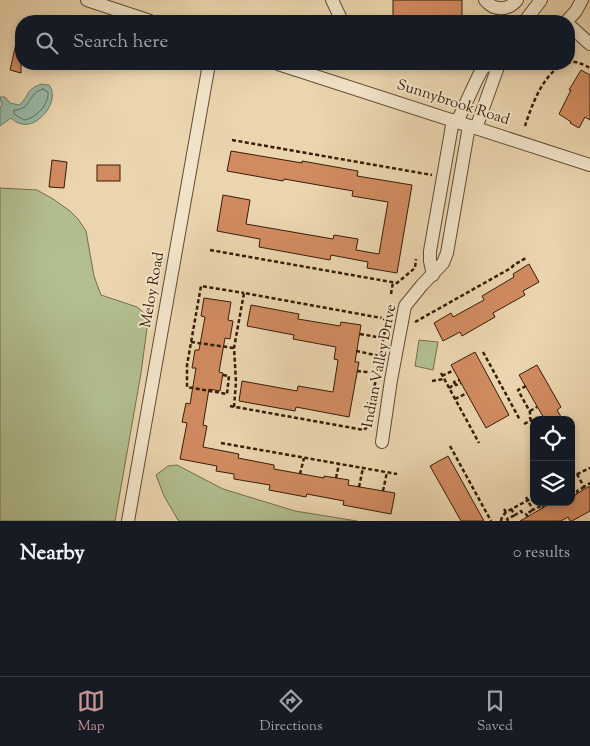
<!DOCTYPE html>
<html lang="en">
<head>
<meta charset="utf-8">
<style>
  :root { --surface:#171b24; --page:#242831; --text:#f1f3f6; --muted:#9ea1a6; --line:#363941; --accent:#c59692 }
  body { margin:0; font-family:"Sorts Mill Goudy",serif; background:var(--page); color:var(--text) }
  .controls { position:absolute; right:15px; bottom:15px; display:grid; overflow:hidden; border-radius:10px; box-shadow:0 2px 8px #0003 }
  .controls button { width:45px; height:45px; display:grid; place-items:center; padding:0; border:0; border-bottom:1px solid var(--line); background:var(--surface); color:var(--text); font:25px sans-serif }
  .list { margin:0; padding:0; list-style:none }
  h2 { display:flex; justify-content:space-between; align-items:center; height:65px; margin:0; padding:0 20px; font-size:21px }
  h2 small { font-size:16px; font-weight:400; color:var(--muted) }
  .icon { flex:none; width:28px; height:28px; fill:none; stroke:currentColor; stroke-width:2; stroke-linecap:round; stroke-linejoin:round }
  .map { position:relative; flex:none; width:590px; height:521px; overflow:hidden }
  .search { position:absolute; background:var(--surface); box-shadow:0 2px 8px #0003; left:15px; right:15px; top:15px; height:55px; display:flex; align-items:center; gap:12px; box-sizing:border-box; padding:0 18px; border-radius:20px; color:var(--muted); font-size:19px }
  .sheet { height:155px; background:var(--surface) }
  nav { display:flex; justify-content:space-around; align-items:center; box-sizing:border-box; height:70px; border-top:1px solid var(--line); background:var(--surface); font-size:14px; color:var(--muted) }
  nav a { display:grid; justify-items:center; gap:2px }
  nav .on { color:var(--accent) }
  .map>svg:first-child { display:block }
  .green { fill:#b2be8f; stroke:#746e4c }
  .water { fill:#98b9a8; stroke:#707b68 }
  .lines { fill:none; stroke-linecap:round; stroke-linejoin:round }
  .shore { stroke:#666b58; stroke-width:1 }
  .building { fill:#d28b61; stroke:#351d08 }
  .minor-casing { stroke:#624b32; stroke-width:14 }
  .path { stroke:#351d08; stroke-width:2.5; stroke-dasharray:4 2.5; stroke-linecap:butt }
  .minor { stroke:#f2e4ca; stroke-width:12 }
  .labels { text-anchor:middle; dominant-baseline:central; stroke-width:4; stroke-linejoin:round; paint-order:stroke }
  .street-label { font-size:15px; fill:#351d08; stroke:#f2e4ca }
</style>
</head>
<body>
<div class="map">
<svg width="590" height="521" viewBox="0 0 590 521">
  <rect width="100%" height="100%" fill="#ebd5ae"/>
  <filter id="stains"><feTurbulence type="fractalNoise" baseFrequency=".004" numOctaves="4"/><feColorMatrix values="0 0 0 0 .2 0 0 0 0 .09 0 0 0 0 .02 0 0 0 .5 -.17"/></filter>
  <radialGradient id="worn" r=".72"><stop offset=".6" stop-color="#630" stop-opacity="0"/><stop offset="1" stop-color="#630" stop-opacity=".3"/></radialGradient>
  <g class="green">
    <path d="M0 188 37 190 53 199 70 211 78 219 86 231 94 276 101 295 137 307 145 314 147 328 141 373 115 521H0Z"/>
    <path d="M419 340 438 342 433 370 415 366Z"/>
    <path d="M177 465 223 489 295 511 357 521H180L178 520 164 496 156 475 168 466Z"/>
  </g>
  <path class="water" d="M42 84 49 85C61 101 38 128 22 124 17 123 14 121 11 118L0 126V107L2 106 0 97H5L10 103 19 105C30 96 25 89 42 84Z"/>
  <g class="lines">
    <path class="shore" d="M43 89 48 92C49 105 36 118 24 120L14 114V110C32 110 27 93 43 89Z"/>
  </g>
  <g class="building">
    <rect x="393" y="0" width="69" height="21"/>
    <path d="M17 39 21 40V73L10 70Z"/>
    <path d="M581 70 590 75V120L585 117 579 128 570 123 571 122 559 114 571 90H569Z"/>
    <path d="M231 151 302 163V161L358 171 357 176 412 185 397 273 367 268 368 262 331 255 330 260 259 247 260 239 217 231 223 195 250 200 246 224 333 239 334 235 358 239 356 250 379 254 388 202 352 196 353 191 284 179 283 181 227 171Z"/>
    <path d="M52 160 67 162 64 188 49 187Z"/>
    <rect x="97" y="165" width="23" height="16"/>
    <path d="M529 264 539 282 523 291 525 295 493 313 495 317 462 336 460 332 443 341 434 323 451 313 453 317 484 300 482 296 514 277 513 274Z"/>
    <path d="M204 298 231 302 228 320 233 321 230 339 225 338 219 372 223 373 220 391 209 389 203 425 207 426 203 447 239 454 238 458 274 465V469L324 478V476L349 480 348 485 395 493 391 514 343 505 344 501 307 494 306 497 269 490 270 485 234 479V474L216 471 217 466 180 459 187 423 182 422 186 403 190 404 196 368H192L195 350H199L205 317 201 316Z"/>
    <path d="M251 305 299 314 298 319 340 326 341 322 361 325 355 362H359L349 417 296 407 295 411 239 401 242 381 297 391 298 386 333 392 338 360 334 359 336 347 293 339 294 335 247 326Z"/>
    <path d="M475 352 509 415 486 428 451 365Z"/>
    <path d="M537 365 561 407 557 410 563 420H545L519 375Z"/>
    <path d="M448 456 484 521H461L430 466Z"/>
    <path d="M590 486V511L572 521H570L568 517 561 521H520L553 502H571V497Z"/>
  </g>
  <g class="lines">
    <g class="minor-casing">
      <g id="minor">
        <path d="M87 0 150 21"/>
        <path d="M332 0 342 21"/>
        <path d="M485 0C494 11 508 11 517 0"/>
        <path d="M525 21 541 0"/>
        <path d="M567 21 576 11 582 0"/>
        <path d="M569 25 590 44"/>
        <path d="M278 64 590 165"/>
        <path d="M457 122 478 77 483 68 490 64"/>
        <path d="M476 128 499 64"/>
        <path d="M433 275 430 261V251L453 120"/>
        <path d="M382 442 391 380 405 306 422 285 443 263 447 253 469 126"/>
        <path d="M128 521 209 64"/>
      </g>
    </g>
    <g class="path">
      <path d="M525 126C532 104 547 62 575 62 581 63 586 66 590 68"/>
      <path d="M232 140 432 175"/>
      <path d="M210 250 397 283 415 268 416 259"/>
      <path d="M391 294 393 282"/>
      <path d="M415 322 511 268 514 265 526 258"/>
      <path d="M360 334 383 338"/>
      <path d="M191 342 234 348"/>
      <path d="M356 351 380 356"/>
      <path d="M483 352 520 420"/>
      <path d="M357 371 377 373"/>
      <path d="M441 373 479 443"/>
      <path d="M223 375 229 376 227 394 187 387V365L201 286 244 293"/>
      <path d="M442 376 454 370"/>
      <path d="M432 381 444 379"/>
      <path d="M455 384 454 382 460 380"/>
      <path d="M526 386 518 390 530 412V418L534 424"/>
      <path d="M449 388 455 384 456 385 461 383"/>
      <path d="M455 399 467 393"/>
      <path d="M230 406 364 430 367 427 389 308"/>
      <path d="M234 407 236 382 234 348 244 293 387 319"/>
      <path d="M530 411 537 407"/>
      <path d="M524 424 532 420"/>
      <path d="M531 434 534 432"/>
      <path d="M221 443 397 474"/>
      <path d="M450 446 491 521"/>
      <path d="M300 474 304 458"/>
      <path d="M577 474 584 487 590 483"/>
      <path d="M571 477 590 468"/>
      <path d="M336 478 339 464"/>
      <path d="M359 487 363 468"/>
      <path d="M383 491 387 472"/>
      <path d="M578 493 577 491 584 487"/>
      <path d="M571 494 574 492 576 495"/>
      <path d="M526 497 533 510 541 506 542 509"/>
      <path d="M544 507 542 505 547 502"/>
      <path d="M504 509 506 512 534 497"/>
      <path d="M511 509 515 515 521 511 523 514"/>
      <path d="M528 517 526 514 533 510"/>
      <path d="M501 521 502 517 506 512"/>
      <path d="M508 521 507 519 515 515"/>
    </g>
    <use href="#minor" class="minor"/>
  </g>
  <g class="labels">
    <g class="street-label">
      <text transform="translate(453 103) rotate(18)">Sunnybrook Road</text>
      <text transform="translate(153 290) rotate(-80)">Meloy Road</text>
      <text transform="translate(380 366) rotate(-79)">Indian Valley Drive</text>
    </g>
  </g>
  <rect width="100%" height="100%" filter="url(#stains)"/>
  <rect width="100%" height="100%" fill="url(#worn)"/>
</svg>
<div class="controls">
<button><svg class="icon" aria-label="locate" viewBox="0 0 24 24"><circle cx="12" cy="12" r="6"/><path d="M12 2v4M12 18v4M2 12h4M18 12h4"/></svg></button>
<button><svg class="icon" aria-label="layers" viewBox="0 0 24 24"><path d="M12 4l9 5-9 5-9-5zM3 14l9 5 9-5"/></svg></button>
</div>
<div class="search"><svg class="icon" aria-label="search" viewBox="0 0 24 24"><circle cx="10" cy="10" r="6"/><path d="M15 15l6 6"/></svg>Search here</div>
</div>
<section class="sheet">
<h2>Nearby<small>0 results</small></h2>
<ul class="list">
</ul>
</section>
<nav>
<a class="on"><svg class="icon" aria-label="map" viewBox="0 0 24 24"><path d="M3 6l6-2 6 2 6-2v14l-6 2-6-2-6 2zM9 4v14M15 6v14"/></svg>Map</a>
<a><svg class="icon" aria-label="directions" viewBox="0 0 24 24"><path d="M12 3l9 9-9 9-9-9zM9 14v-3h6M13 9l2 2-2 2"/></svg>Directions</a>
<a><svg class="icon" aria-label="saved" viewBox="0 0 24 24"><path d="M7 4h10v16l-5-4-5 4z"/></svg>Saved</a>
</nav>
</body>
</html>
